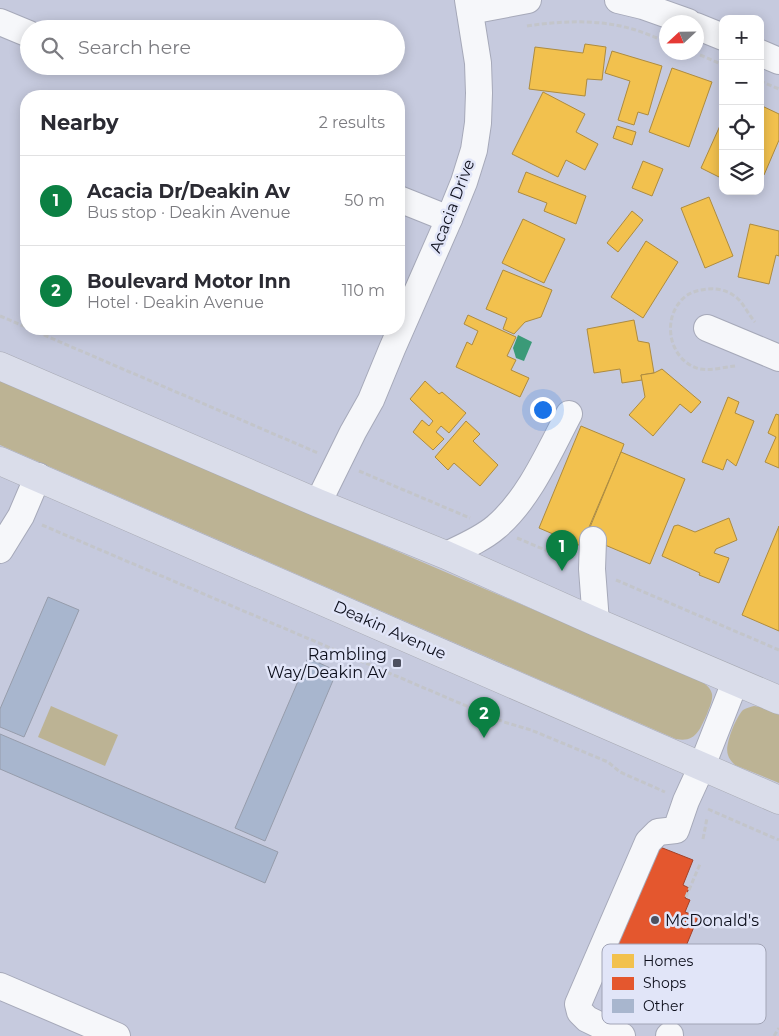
<!DOCTYPE html>
<html lang="en">
<head>
<meta charset="utf-8">
<style>
  :root { --surface:#fff; --page:#f2f2f3; --text:#2b2b33; --muted:#7c7c81; --line:#e1e1e2; --accent:#0b8043 }
  body { margin:0; font-family:Montserrat,sans-serif; background:var(--page); color:var(--text) }
  .controls { position:absolute; right:15px; top:15px; display:grid; overflow:hidden; border-radius:10px; box-shadow:0 2px 12px #0003 }
  .controls button { width:45px; height:45px; display:grid; place-items:center; padding:0; border:0; border-bottom:1px solid var(--line); background:var(--surface); color:var(--text); font:25px sans-serif }
  .compass { position:absolute; left:659px; top:15px; width:45px; height:45px; border-radius:50%; background:var(--surface); box-shadow:0 2px 12px #0003; rotate:248deg }
  .you { position:absolute; left:542px; top:409px; width:18px; height:18px; margin:-12px; border:4px solid #fff; border-radius:50%; background:#1a73e8; box-shadow:0 0 0 8px #1a73e833 }
  .badge { display:grid; place-items:center; width:32px; height:32px; border-radius:50%; background:var(--accent); color:#fff; font-size:16px; font-weight:700 }
  .pin { position:absolute; translate:-50% -41px; filter:drop-shadow(0 1px 2px #0008) }
  .pin::after { content:''; position:absolute; top:26px; width:18px; height:15px; background:inherit; clip-path:polygon(0 0,100% 0,50% 100%) }
  .list { margin:0; padding:0; list-style:none }
  h2 { display:flex; justify-content:space-between; align-items:center; height:65px; margin:0; padding:0 20px; font-size:21px }
  h2 small { font-size:16px; font-weight:400; color:var(--muted) }
  .list li { display:grid; grid-template-columns:32px 1fr auto; gap:15px; align-items:center; box-sizing:border-box; height:90px; padding:0 20px; border-top:1px solid var(--line) }
  .list b { display:block; font-size:19px; white-space:nowrap }
  .list p { margin:0; font-size:16px; white-space:nowrap; color:var(--muted) }
  .list em { font-size:16px; font-style:normal; color:var(--muted) }
  .icon { flex:none; width:28px; height:28px; fill:none; stroke:currentColor; stroke-width:2; stroke-linecap:round; stroke-linejoin:round }
  .map { position:relative; flex:none; width:779px; height:1036px; overflow:hidden }
  .search { position:absolute; background:var(--surface); box-shadow:0 2px 12px #0003; left:20px; top:20px; width:385px; height:55px; display:flex; align-items:center; gap:12px; box-sizing:border-box; padding:0 18px; border-radius:28px; color:var(--muted); font-size:19px }
  .panel { position:absolute; background:var(--surface); box-shadow:0 2px 12px #0003; left:20px; top:90px; width:385px; height:245px; border-radius:20px }
  .map>svg:first-child { display:block }
  .green { fill:#bcb394 }
  .water { fill:#3b9a78 }
  .homes { fill:#f2c14e; stroke:#ad8b3f }
  .shops { fill:#e4572e; stroke:#a34128 }
  .building { fill:#a8b6ce; stroke:#969cab }
  .lines { fill:none; stroke-linecap:round; stroke-linejoin:round }
  .minor-casing { stroke:#a6a9b9; stroke-width:28 }
  .highway-casing { stroke:#a8aab4; stroke-width:29 }
  .path { stroke:#c3c5ca; stroke-width:3; stroke-dasharray:5 2.5; stroke-linecap:butt }
  .minor { stroke:#f6f7fa; stroke-width:26 }
  .highway { stroke:#daddea; stroke-width:28 }
  .poi-dot { fill:#4d505f; stroke:#e1e5f8; stroke-width:2 }
  .labels { text-anchor:middle; dominant-baseline:central; stroke-width:5; stroke-linejoin:round; paint-order:stroke }
  .street-label { font-size:16px; fill:#0c0e1b; stroke:#e1e5f8 }
  .poi-label { font-size:16px; fill:#0c0e1b; stroke:#e1e5f8; text-anchor:end }
  .key { fill:#e1e5f8; stroke:#a1a4b6; stroke-width:1 }
  .key-label { font-size:14px; fill:#0c0e1b }
</style>
</head>
<body>
<div class="map">
<svg width="779" height="1036" viewBox="0 0 779 1036">
  <rect width="100%" height="100%" fill="#c6cade"/>
  <g class="green">
    <path d="M0 381 702 682C707 685 711 689 712 694 713 701 709 708 707 714 700 729 696 743 676 739L0 445Z"/>
    <path d="M51 706 118 735 105 766 38 737Z"/>
    <path d="M754 706 760 707 779 715V783L735 765C732 762 729 759 728 755 724 746 736 717 743 710 746 708 750 707 754 706Z"/>
  </g>
  <path class="water" d="M518 335 532 342 524 361 516 358 513 348Z"/>
  <g class="homes">
    <path d="M585 44 606 47 602 80 587 79 585 96 529 89 535 47 583 53Z"/>
    <path d="M612 51 662 66 648 115 638 112 634 125 618 120 630 81 605 73Z"/>
    <path d="M672 68 712 82 689 147 649 132Z"/>
    <path d="M543 92 585 114 576 132 598 144 585 170 566 160 558 177 512 154Z"/>
    <path d="M760 105 779 114V140L764 175 760 173Z"/>
    <path d="M723 119V168L719 177 701 168Z"/>
    <path d="M617 126 636 132 632 145 613 138Z"/>
    <path d="M643 161 663 169 652 196 632 188Z"/>
    <path d="M526 172 586 196 576 224 544 211 547 203 518 192Z"/>
    <path d="M709 197 733 256 705 268 681 208Z"/>
    <path d="M632 211 643 220 618 252 607 243Z"/>
    <path d="M523 219 565 239 544 283 502 263Z"/>
    <path d="M750 224 779 231V256L776 255 769 284 738 277Z"/>
    <path d="M646 241 678 262 643 318 611 297Z"/>
    <path d="M503 270 552 290 541 317 525 322 514 334 503 329 507 318 486 309Z"/>
    <path d="M468 315 516 337 507 356 516 360 511 370 529 378 520 397 456 367 467 342 472 345 478 331 464 324Z"/>
    <path d="M634 320 638 341 649 343 654 373 641 375 642 380 622 383 620 369 594 373 587 329Z"/>
    <path d="M662 369 701 402 691 413 680 404 653 436 629 415 645 397 641 375 654 373Z"/>
    <path d="M425 381 439 394 442 392 466 413 449 433 441 426 436 432 444 439 433 450 413 432 422 420 429 426 433 421 410 399Z"/>
    <path d="M728 397 739 402 735 413 754 421 736 466 727 459 723 470 702 462Z"/>
    <path d="M776 414 779 415V468L765 462 776 437 768 433Z"/>
    <path d="M466 421 480 434 473 441 498 465 480 486 454 463 448 470 435 457Z"/>
    <path d="M581 426 624 444 621 452 581 546 539 528Z"/>
    <path d="M621 452 685 479 650 564 586 537Z"/>
    <path d="M729 518 737 540 716 549 714 553 729 558 719 583 699 575 700 573 662 556 674 526 678 525 695 532Z"/>
    <path d="M779 526V631L742 615Z"/>
  </g>
  <path class="shops" d="M660 847 693 860 683 885 689 888 685 898 690 900 685 912 698 917 682 956 677 963 670 965H663L657 962 652 971 638 965 627 990 591 974Z"/>
  <g class="building">
    <path d="M48 597 79 610 24 737 0 727V709Z"/>
    <path d="M308 658 337 671 265 841 235 828Z"/>
    <path d="M0 734 278 852 265 883 0 769Z"/>
  </g>
  <g class="lines">
    <g class="minor-casing">
      <g id="minor">
        <path d="M618 0 643 6 688 22"/>
        <path d="M470 11 528 0"/>
        <path d="M0 22 29 34"/>
        <path d="M696 26 723 37"/>
        <path d="M760 53 779 61"/>
        <path d="M399 199 449 219"/>
        <path d="M707 328 779 358"/>
        <path d="M318 503 353 432 371 400 392 349 449 219 464 182 474 150 478 123 479 93 478 63 468 0"/>
        <path d="M593 540 592 569 596 622"/>
        <path d="M0 550 21 516 38 476"/>
        <path d="M446 555C463 547 482 539 496 527 529 499 549 452 569 414"/>
        <path d="M0 986 117 1036"/>
        <path d="M622 1036 587 1019 580 1012 578 1004 648 842 658 832 676 830 686 801 702 766 735 682"/>
        <path d="M669 1036 670 1035"/>
      </g>
    </g>
    <g class="highway-casing">
      <g id="highway">
        <path d="M0 366 318 503 446 555 596 622 779 700"/>
        <path d="M0 461 779 800"/>
      </g>
    </g>
    <g class="path">
      <path d="M527 26C561 21 598 19 632 29 643 32 654 37 665 41"/>
      <path d="M700 55 723 65"/>
      <path d="M760 81 779 89"/>
      <path d="M0 316 26 327"/>
      <path d="M30 329 318 453"/>
      <path d="M735 366C724 367 711 371 700 369 668 361 660 316 686 296 693 291 700 290 708 289 716 288 726 290 733 295 743 301 747 313 755 322"/>
      <path d="M359 471 470 518"/>
      <path d="M42 525 504 722 531 730 608 762 620 772 665 792"/>
      <path d="M517 538 569 560"/>
      <path d="M616 580 779 650"/>
      <path d="M708 809 779 840"/>
      <path d="M703 839 707 818"/>
      <path d="M686 897 700 864"/>
      <path d="M774 1036 779 1028"/>
    </g>
    <use href="#minor" class="minor"/>
    <use href="#highway" class="highway"/>
  </g>
  <g class="poi-dot">
    <rect x="392" y="658" width="10" height="10" rx="2.5"/>
    <circle cx="655" cy="920" r="5"/>
  </g>
  <g class="labels">
    <g class="street-label">
      <text transform="translate(452 206) rotate(-69)">Acacia Drive</text>
      <text transform="translate(390 630) rotate(24)">Deakin Avenue</text>
    </g>
    <g class="poi-label">
      <text x="387" y="654">Rambling<tspan x="387" dy="18">Way/Deakin Av</tspan></text>
      <text x="665" y="920" text-anchor="start">McDonald's</text>
    </g>
  </g>
  <rect x="602" y="944" width="164" height="80" rx="8" class="key"/>
  <rect x="612" y="954" width="22" height="14" fill="#f2c14e"/>
  <rect x="612" y="977" width="22" height="13" fill="#e4572e"/>
  <rect x="612" y="999" width="22" height="14" fill="#a8b6ce"/>
  <g class="key-label">
    <text x="643" y="966">Homes</text>
    <text x="643" y="988">Shops</text>
    <text x="643" y="1011">Other</text>
  </g>
</svg>
<div class="controls">
<button>+</button>
<button>−</button>
<button><svg class="icon" aria-label="locate" viewBox="0 0 24 24"><circle cx="12" cy="12" r="6"/><path d="M12 2v4M12 18v4M2 12h4M18 12h4"/></svg></button>
<button><svg class="icon" aria-label="layers" viewBox="0 0 24 24"><path d="M12 4l9 5-9 5-9-5zM3 14l9 5 9-5"/></svg></button>
</div>
<svg class="compass" viewBox="-18 -18 36 36"><path d="M0-13l5 13h-10z" fill="#e53935"/><path d="M0 13l5-13h-10z" fill="#7c7c81"/></svg>
<div class="you"></div>
<div class="pin badge" style="left:562px;top:571px">1</div>
<div class="pin badge" style="left:484px;top:738px">2</div>
<div class="search"><svg class="icon" aria-label="search" viewBox="0 0 24 24"><circle cx="10" cy="10" r="6"/><path d="M15 15l6 6"/></svg>Search here</div>
<section class="panel">
<h2>Nearby<small>2 results</small></h2>
<ul class="list">
<li><span class="badge">1</span><div><b>Acacia Dr/Deakin Av</b><p>Bus stop · Deakin Avenue</p></div><em>50 m</em></li>
<li><span class="badge">2</span><div><b>Boulevard Motor Inn</b><p>Hotel · Deakin Avenue</p></div><em>110 m</em></li>
</ul>
</section>
</div>
</body>
</html>
